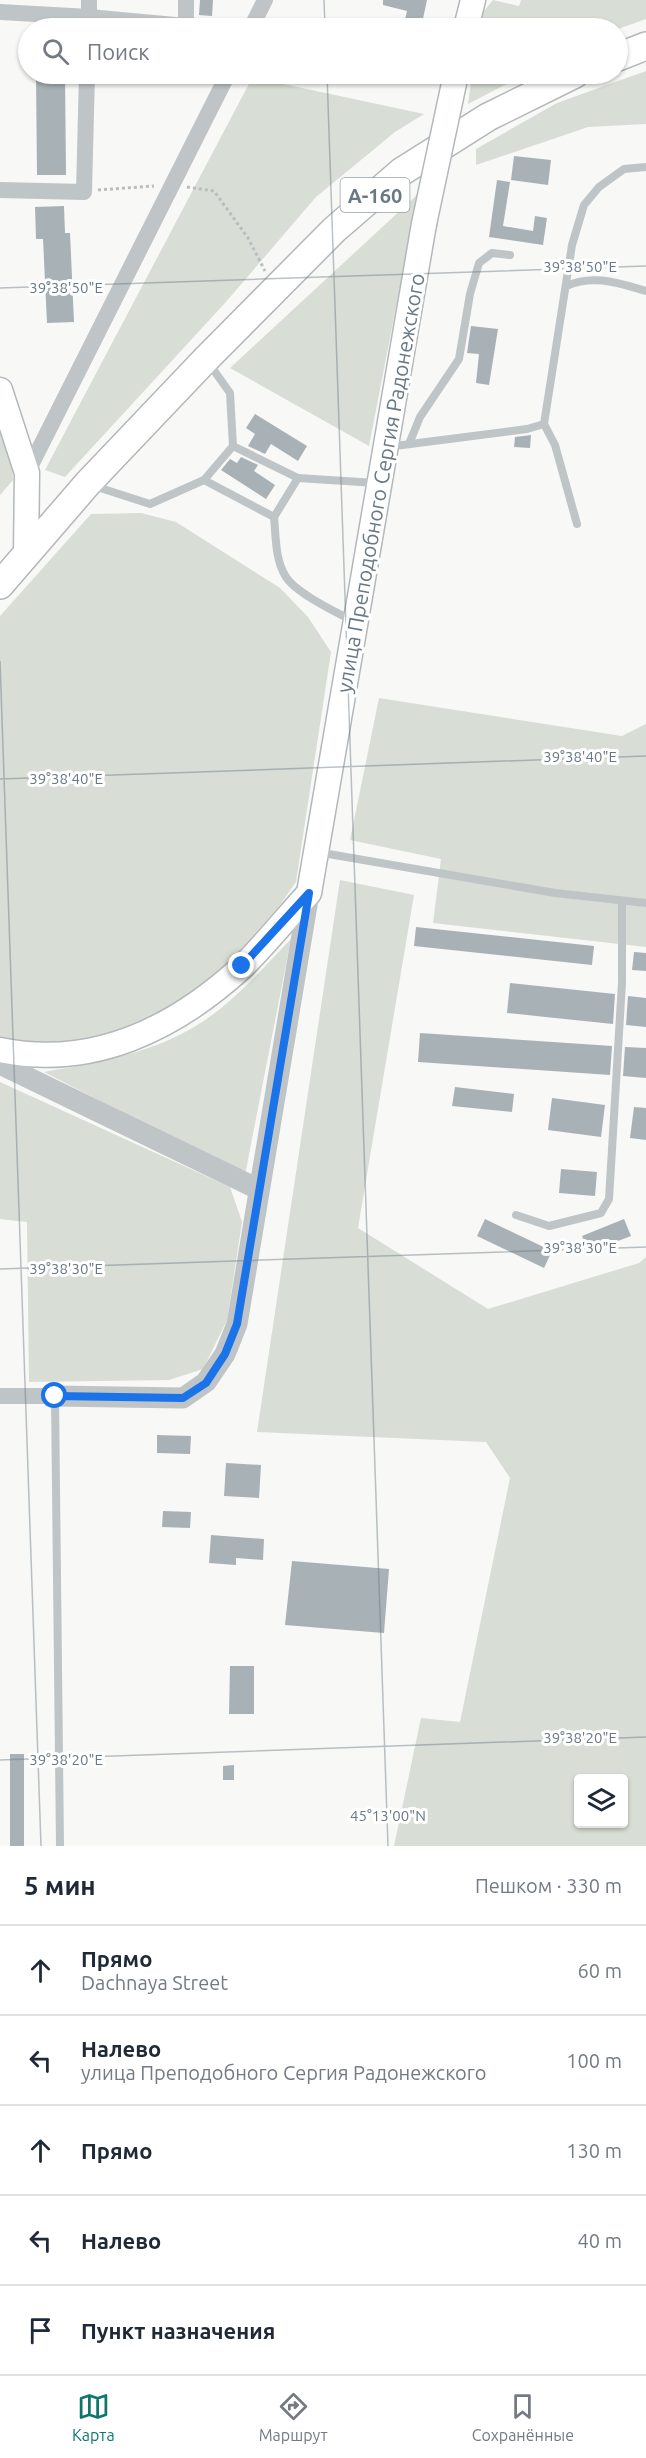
<!DOCTYPE html>
<html lang="ru">
<head>
<meta charset="utf-8">
<style>
  :root { --surface:#fff; --page:#f2f2f3; --text:#1f2937; --muted:#747a83; --line:#e0e1e3; --accent:#0f766e }
  body { margin:0; font-family:Ubuntu,sans-serif; background:var(--page); color:var(--text) }
  .controls { position:absolute; right:18px; bottom:18px; display:grid; overflow:hidden; border-radius:6px; box-shadow:0 2px 4px #0004 }
  .controls button { width:54px; height:54px; display:grid; place-items:center; padding:0; border:0; border-bottom:2px solid var(--line); background:var(--surface); color:var(--text); font:30px sans-serif }
  .stop { position:absolute; width:18px; height:18px; margin:-14px; border:4px solid #1a73e8; border-radius:50%; background:#fff }
  .stop.end { background:#1a73e8; border-color:#fff; box-shadow:0 2px 6px #0008 }
  .list { margin:0; padding:0; list-style:none }
  h2 { display:flex; justify-content:space-between; align-items:center; height:78px; margin:0; padding:0 24px; font-size:26px }
  h2 small { font-size:20px; font-weight:400; color:var(--muted) }
  .list li { display:grid; grid-template-columns:39px 1fr auto; gap:18px; align-items:center; box-sizing:border-box; height:90px; padding:0 24px; border-top:2px solid var(--line) }
  .list b { display:block; font-size:22px; white-space:nowrap }
  .list p { margin:0; font-size:20px; white-space:nowrap; color:var(--muted) }
  .list em { font-size:20px; font-style:normal; color:var(--muted) }
  .icon { flex:none; width:33px; height:33px; fill:none; stroke:currentColor; stroke-width:2; stroke-linecap:round; stroke-linejoin:round }
  .map { position:relative; flex:none; width:646px; height:1846px; overflow:hidden }
  .search { position:absolute; background:var(--surface); box-shadow:0 2px 4px #0004; left:18px; right:18px; top:18px; height:66px; display:flex; align-items:center; gap:15px; box-sizing:border-box; padding:0 21px; border-radius:33px; color:var(--muted); font-size:22px }
  .sheet { height:528px; background:var(--surface) }
  nav { display:flex; justify-content:space-around; align-items:center; box-sizing:border-box; height:84px; border-top:2px solid var(--line); background:var(--surface); font-size:16px; color:var(--muted) }
  nav a { display:grid; justify-items:center; gap:3px }
  nav .on { color:var(--accent) }
  .map>svg:first-child { display:block }
  .green { fill:#d8ddd5; fill-rule:evenodd }
  .building { fill:#a8b1b6 }
  .lines { fill:none; stroke-linecap:round; stroke-linejoin:round }
  .secondary-casing { stroke:#b2b8bc; stroke-width:27 }
  .trunk-casing { stroke:#b3b7ba; stroke-width:30 }
  .path { stroke:#babdbf; stroke-width:3; stroke-dasharray:3 3; stroke-linecap:butt }
  .service { stroke:#bfc4c7; stroke-width:8 }
  .minor { stroke:#bfc4c7; stroke-width:16 }
  .tertiary { stroke:#bfc4c7; stroke-width:21 }
  .secondary { stroke:#fff; stroke-width:24 }
  .trunk { stroke:#fff; stroke-width:27 }
  .secondary-bridge-casing { stroke:#b2b8bc; stroke-width:27; stroke-linecap:butt }
  .secondary-bridge { stroke:#fff; stroke-width:24 }
  .route { stroke:#1a73e8; stroke-width:8 }
  .ticks { fill:none; stroke:#687985; stroke-width:1.5; stroke-opacity:0.45 }
  .labels { text-anchor:middle; dominant-baseline:central; stroke-width:6; stroke-linejoin:round; paint-order:stroke }
  .shield { fill:#fff; stroke:#95a1aa; stroke-width:1.5 }
  .shield-label { font-size:20px; font-weight:bold; fill:#687985 }
  .street-label { font-size:21px; fill:#687985; stroke:#fff }
  .ticks-label { font-size:15px; text-anchor:middle; fill:#687985; stroke:#fff; stroke-width:6; stroke-linejoin:round; paint-order:stroke }
</style>
</head>
<body>
<div class="map">
<svg width="646" height="1846" viewBox="0 0 646 1846">
  <rect width="100%" height="100%" fill="#f8f8f6"/>
  <g class="green">
    <path d="M493 0 519 6 521 0H646V19L618 29 478 28 480 16Z"/>
    <path d="M646 71V124L588 127 476 165V149L557 103Z"/>
    <path d="M472 74H526L468 104Z"/>
    <path d="M260 79 424 114 395 132 316 197 225 303 65 477 45 470 251 80Z"/>
    <path d="M418 194 369 446 230 368Z"/>
    <path d="M0 412 11 447 13 480 0 495Z"/>
    <path d="M141 513 176 522 280 588 308 617 331 652 296 882 259 935 222 971 182 1005 108 1037 34 1047 0 1040V616L91 514Z"/>
    <path d="M379 698 622 736 646 724V947L433 923 441 859 350 840Z"/>
    <path d="M340 880 414 895 358 1228 488 1309 639 1263 646 1257V1846H394L421 1718 460 1722 510 1478 486 1442 257 1432ZM578 1778H624V1824H578Z"/>
    <path d="M291 939 245 1175 44 1072C93 1063 144 1055 189 1030 229 1008 260 971 291 939Z"/>
    <path d="M0 1082 230 1187 242 1222 227 1320 203 1369 169 1380 29 1382 27 1222 0 1219Z"/>
  </g>
  <g class="building">
    <path d="M200 0H213L212 16 199 15Z"/>
    <path d="M383 0H427L421 28H403L407 11 383 5Z"/>
    <path d="M36 74H65L66 175H37Z"/>
    <path d="M514 156 551 160 548 185 511 180Z"/>
    <path d="M497 180 510 182 503 226 533 231 535 216 547 218 543 245 489 237Z"/>
    <path d="M64 206 65 233H70L74 322 47 323 43 239H36L35 207Z"/>
    <path d="M471 326 498 329 489 385 476 383 479 354 467 353Z"/>
    <path d="M255 414 307 446 298 461 271 444 265 454 248 446 255 434 246 428Z"/>
    <path d="M531 435 530 448 514 447 515 437Z"/>
    <path d="M241 457 258 465 254 471 275 485 266 499 221 470 230 459 237 463Z"/>
    <path d="M416 927 594 946 592 965 414 946Z"/>
    <path d="M634 952 646 953V971L632 970Z"/>
    <path d="M510 983 615 994 613 1024 507 1013Z"/>
    <path d="M628 996 646 998V1027L626 1025Z"/>
    <path d="M420 1033 612 1046 610 1075 418 1062Z"/>
    <path d="M625 1047 646 1048V1078L623 1076Z"/>
    <path d="M455 1087 514 1094 512 1112 452 1106Z"/>
    <path d="M552 1098 605 1105 601 1137 548 1130Z"/>
    <path d="M634 1107 646 1108V1140L630 1138Z"/>
    <path d="M561 1169 597 1172 595 1196 559 1193Z"/>
    <path d="M485 1219 552 1251 544 1268 477 1236Z"/>
    <path d="M624 1219 631 1236 589 1252 582 1236Z"/>
    <path d="M157 1435 191 1436 190 1454 157 1453Z"/>
    <path d="M226 1463 261 1465 259 1498 224 1496Z"/>
    <path d="M163 1511 191 1512 190 1528 162 1527Z"/>
    <path d="M211 1535 264 1539 263 1560 236 1558V1565L209 1563Z"/>
    <path d="M292 1561 389 1569 384 1633 285 1625Z"/>
    <path d="M230 1666H254V1714H229Z"/>
    <rect x="10" y="1754" width="14" height="92"/>
    <path d="M234 1765V1780H223V1766Z"/>
  </g>
  <g class="lines">
    <g class="secondary-casing">
      <g id="secondary">
        <path d="M466 28 473 0"/>
        <path d="M0 390 27 473 26 556"/>
        <path d="M0 1050C92 1069 174 1029 241 968 265 945 286 918 309 893L424 224"/>
      </g>
    </g>
    <g class="trunk-casing">
      <g id="trunk">
        <path d="M618 57 646 46"/>
        <path d="M0 585 88 483 206 359 334 230 401 172 488 117 575 74"/>
      </g>
    </g>
    <g class="path">
      <path d="M187 187 214 191 248 238 265 271"/>
      <path d="M98 190 154 186"/>
    </g>
    <g class="service">
      <path d="M566 286C594 274 618 283 646 291"/>
      <path d="M544 424 555 445 577 524"/>
      <path d="M409 444 420 417 459 359 470 294 479 263 492 253 510 255"/>
      <path d="M233 446 298 478"/>
      <path d="M387 447 527 429 544 424 572 245 584 205 599 187 624 169 646 167"/>
      <path d="M204 480 274 517C276 537 275 560 286 577 296 593 336 612 353 621"/>
      <path d="M91 485 150 504 204 480 233 446 230 393 208 362"/>
      <path d="M274 517 298 478 376 483"/>
      <path d="M317 852 555 893 646 903"/>
      <path d="M516 1215 549 1226 601 1213 609 1199 622 983V901"/>
      <path d="M55 1397 60 1846"/>
    </g>
    <g class="minor">
      <path d="M89 0V17L207 28"/>
      <path d="M186 0V27"/>
      <path d="M0 12 89 17V28"/>
      <path d="M251 28 265 0"/>
      <path d="M0 190 84 192 87 74"/>
      <path d="M27 473 228 74"/>
      <path d="M0 1396H55"/>
    </g>
    <g class="tertiary">
      <path d="M0 1064 258 1189"/>
      <path d="M55 1396 183 1398 206 1382 225 1354 237 1324 309 893"/>
    </g>
    <use href="#secondary" class="secondary"/>
    <use href="#trunk" class="trunk"/>
    <g class="secondary-bridge-casing">
      <path id="secondary-bridge" d="M424 224 456 74"/>
    </g>
    <use href="#secondary-bridge" class="secondary-bridge"/>
  </g>
  <g class="lines">
    <path class="route" d="M55 1396 183 1398 206 1383 225 1354 237 1324 309 893 242 966"/>
  </g>
  <path class="ticks" d="M324 0 325 28M327 74 388 1846M0 288 646 266M0 661 41 1846M0 779 646 756M0 1269 646 1247M0 1760 646 1737"/>
  <g class="labels">
    <rect class="shield" x="340.5" y="178" width="69" height="34" rx="4.5"/>
    <g class="shield-label">
      <text x="375" y="195">А-160</text>
    </g>
    <g class="street-label">
      <text transform="translate(380 483) rotate(-80)">улица Преподобного Сергия Радонежского</text>
    </g>
  </g>
  <g class="ticks-label">
    <text x="580" y="272">39°38'50"E</text>
    <text x="66" y="293">39°38'50"E</text>
    <text x="580" y="762">39°38'40"E</text>
    <text x="66" y="784">39°38'40"E</text>
    <text x="580" y="1253">39°38'30"E</text>
    <text x="66" y="1274">39°38'30"E</text>
    <text x="580" y="1743">39°38'20"E</text>
    <text x="66" y="1765">39°38'20"E</text>
    <text x="388" y="1821">45°13'00"N</text>
  </g>
</svg>
<div class="controls">
<button><svg class="icon" aria-label="layers" viewBox="0 0 24 24"><path d="M12 4l9 5-9 5-9-5zM3 14l9 5 9-5"/></svg></button>
</div>
<div class="stop" style="left:55px;top:1396px"></div>
<div class="stop end" style="left:242px;top:966px"></div>
<div class="search"><svg class="icon" aria-label="search" viewBox="0 0 24 24"><circle cx="10" cy="10" r="6"/><path d="M15 15l6 6"/></svg>Поиск</div>
</div>
<section class="sheet">
<h2>5 мин<small>Пешком · 330 m</small></h2>
<ul class="list">
<li><svg class="icon" aria-label="ahead" viewBox="0 0 24 24"><path d="M12 20V5M6 11l6-6 6 6"/></svg><div><b>Прямо</b><p>Dachnaya Street</p></div><em>60 m</em></li>
<li><svg class="icon" aria-label="left" viewBox="0 0 24 24"><path d="M17 20v-9H6M10 6l-5 5 5 5"/></svg><div><b>Налево</b><p>улица Преподобного Сергия Радонежского</p></div><em>100 m</em></li>
<li><svg class="icon" aria-label="ahead" viewBox="0 0 24 24"><path d="M12 20V5M6 11l6-6 6 6"/></svg><div><b>Прямо</b></div><em>130 m</em></li>
<li><svg class="icon" aria-label="left" viewBox="0 0 24 24"><path d="M17 20v-9H6M10 6l-5 5 5 5"/></svg><div><b>Налево</b></div><em>40 m</em></li>
<li><svg class="icon" aria-label="arrive" viewBox="0 0 24 24"><path d="M6 21V4h12l-3 4 3 4H6"/></svg><div><b>Пункт назначения</b></div></li>
</ul>
</section>
<nav>
<a class="on"><svg class="icon" aria-label="map" viewBox="0 0 24 24"><path d="M3 6l6-2 6 2 6-2v14l-6 2-6-2-6 2zM9 4v14M15 6v14"/></svg>Карта</a>
<a><svg class="icon" aria-label="directions" viewBox="0 0 24 24"><path d="M12 3l9 9-9 9-9-9zM9 14v-3h6M13 9l2 2-2 2"/></svg>Маршрут</a>
<a><svg class="icon" aria-label="saved" viewBox="0 0 24 24"><path d="M7 4h10v16l-5-4-5 4z"/></svg>Сохранённые</a>
</nav>
</body>
</html>
